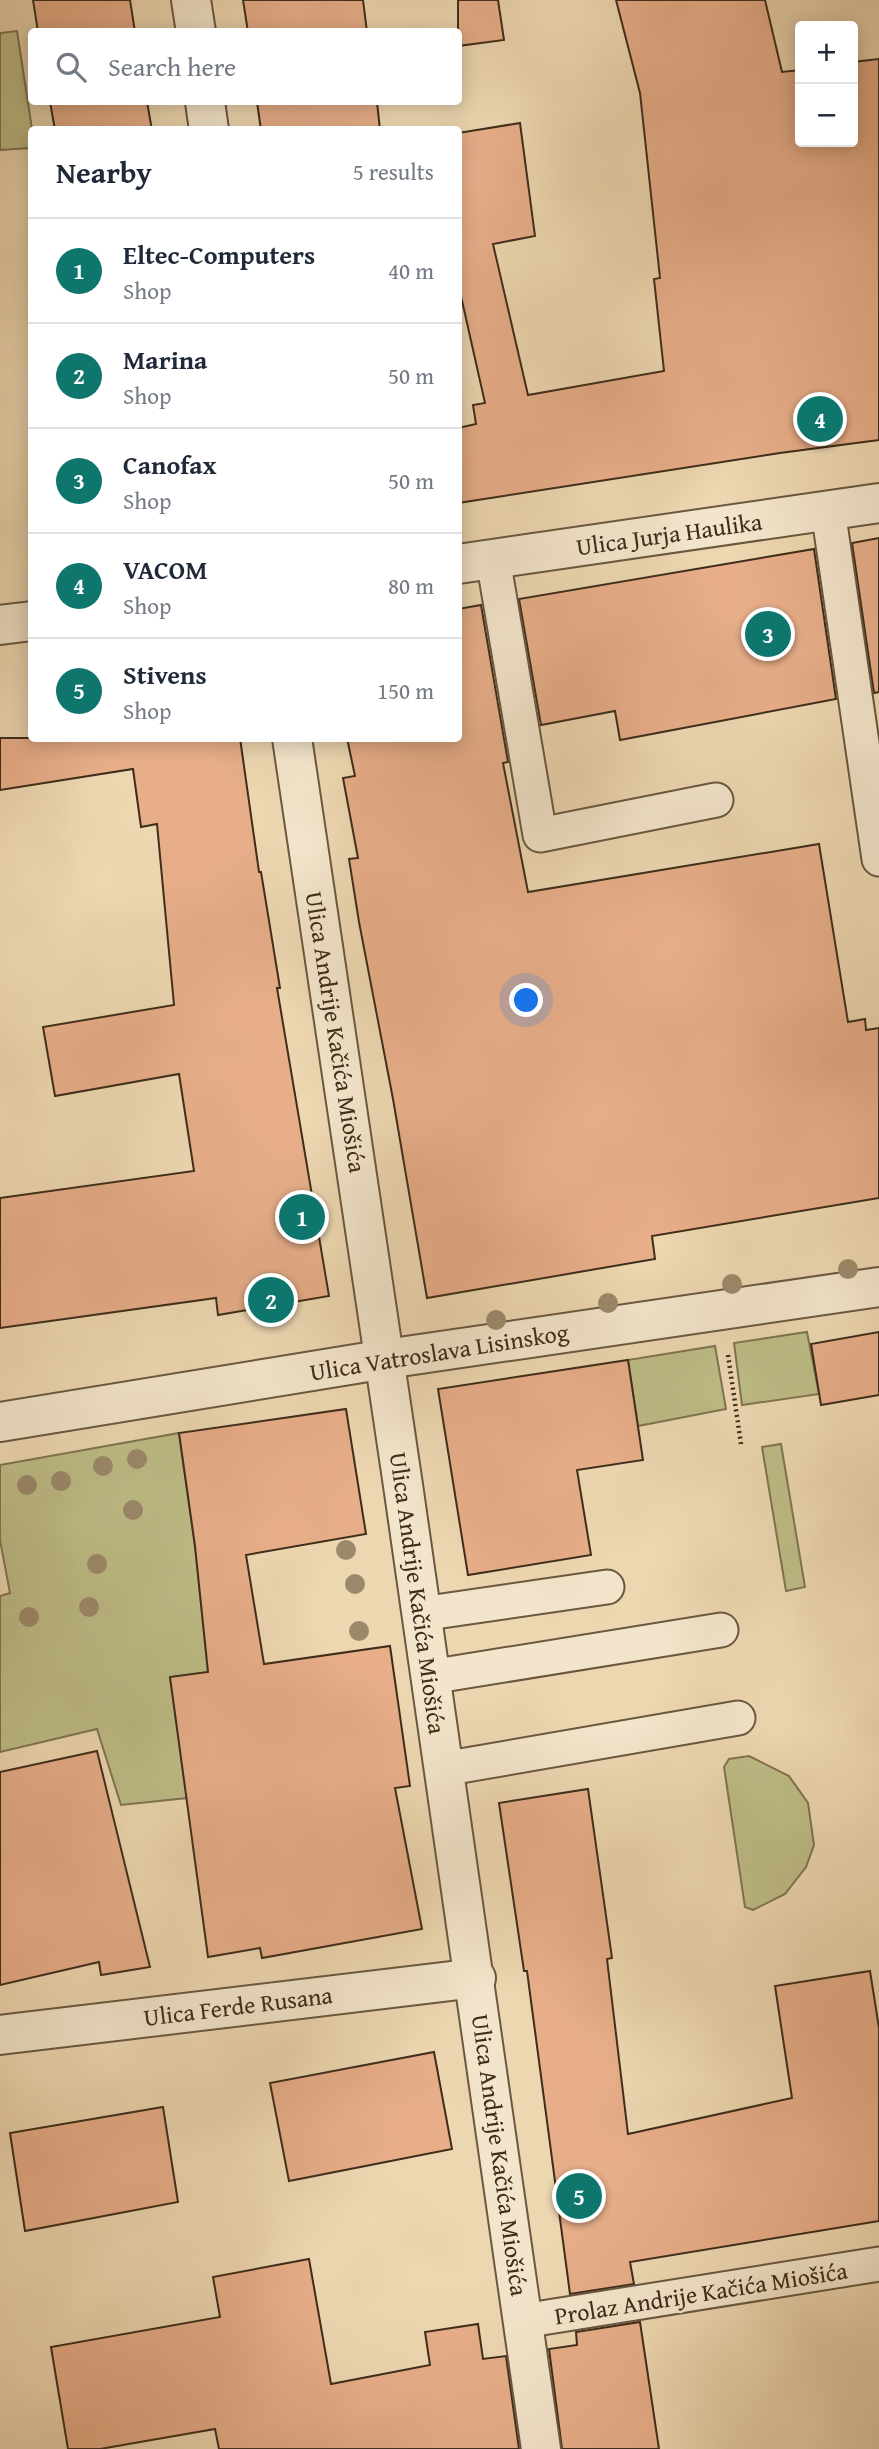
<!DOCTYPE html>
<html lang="en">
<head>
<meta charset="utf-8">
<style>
  :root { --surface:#fff; --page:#f6f6f7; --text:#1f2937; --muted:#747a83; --line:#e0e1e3; --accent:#0f766e }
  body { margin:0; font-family:"Gentium Book Plus",serif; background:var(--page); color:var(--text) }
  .controls { position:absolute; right:21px; top:21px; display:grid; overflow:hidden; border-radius:7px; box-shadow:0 4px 18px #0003 }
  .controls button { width:63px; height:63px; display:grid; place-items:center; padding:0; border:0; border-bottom:2px solid var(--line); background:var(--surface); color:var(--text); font:35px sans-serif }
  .you { position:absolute; left:527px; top:1001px; width:24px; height:24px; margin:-18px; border:5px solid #fff; border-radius:50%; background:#1a73e8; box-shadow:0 0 0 10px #1a73e833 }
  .badge { display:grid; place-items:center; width:46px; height:46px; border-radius:50%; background:var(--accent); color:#fff; font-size:23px; font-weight:700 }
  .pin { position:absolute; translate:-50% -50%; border:4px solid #fff; box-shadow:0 2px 7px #0006 }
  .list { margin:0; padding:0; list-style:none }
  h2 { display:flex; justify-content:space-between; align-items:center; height:91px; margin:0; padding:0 28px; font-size:30px }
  h2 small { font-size:23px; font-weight:400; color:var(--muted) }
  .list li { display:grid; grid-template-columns:46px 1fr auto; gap:21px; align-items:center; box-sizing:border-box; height:105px; padding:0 28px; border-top:2px solid var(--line) }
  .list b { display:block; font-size:26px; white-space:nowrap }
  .list p { margin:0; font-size:23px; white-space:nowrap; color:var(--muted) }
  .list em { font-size:23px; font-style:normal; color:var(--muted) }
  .icon { flex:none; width:38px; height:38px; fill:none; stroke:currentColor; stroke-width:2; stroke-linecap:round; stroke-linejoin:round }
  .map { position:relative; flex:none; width:879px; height:2449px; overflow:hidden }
  .search { position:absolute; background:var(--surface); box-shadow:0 4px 18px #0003; left:28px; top:28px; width:434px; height:77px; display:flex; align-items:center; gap:18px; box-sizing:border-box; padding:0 24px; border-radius:7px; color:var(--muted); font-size:26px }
  .panel { position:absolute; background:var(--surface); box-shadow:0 4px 18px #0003; left:28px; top:126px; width:434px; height:616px; border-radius:7px }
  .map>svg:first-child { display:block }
  .green { fill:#bebd87; stroke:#7e7551; stroke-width:2 }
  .building { fill:#e7ae89; stroke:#3e2d1b; stroke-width:2 }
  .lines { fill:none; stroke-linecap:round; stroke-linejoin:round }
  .lane-casing { stroke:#6a5840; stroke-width:37 }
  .street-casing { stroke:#6a5840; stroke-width:42 }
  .path { stroke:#3e2d1b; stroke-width:4.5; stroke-dasharray:2 3.5; stroke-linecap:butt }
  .lane { stroke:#f3e5cc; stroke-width:33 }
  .street { stroke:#f3e5cc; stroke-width:38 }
  .tree { fill:#9b896b }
  .labels { text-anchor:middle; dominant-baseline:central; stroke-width:5; stroke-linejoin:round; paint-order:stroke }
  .street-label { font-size:24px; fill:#3e2d1b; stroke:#f3e5cc }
</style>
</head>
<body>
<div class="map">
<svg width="879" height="2449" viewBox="0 0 879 2449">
  <rect width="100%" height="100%" fill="#edd7b1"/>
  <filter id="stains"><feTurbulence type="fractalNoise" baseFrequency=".00286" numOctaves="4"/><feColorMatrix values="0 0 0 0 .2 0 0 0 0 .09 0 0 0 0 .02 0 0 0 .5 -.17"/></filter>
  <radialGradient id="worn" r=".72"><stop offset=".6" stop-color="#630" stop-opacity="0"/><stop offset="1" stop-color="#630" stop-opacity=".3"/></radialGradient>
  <g class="green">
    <path d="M17 31 32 129 31 148 0 150V33Z"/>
    <path d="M807 1332 819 1394 742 1405 734 1343Z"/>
    <path d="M715 1346 726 1409 638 1426 628 1360Z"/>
    <path d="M179 1433 195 1546 208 1672 170 1677 187 1798 121 1805 97 1729 0 1752V1596L10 1593 0 1540V1465Z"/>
    <path d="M781 1444 805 1587 786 1591 762 1447Z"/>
    <path d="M749 1756 789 1776 808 1803 814 1845 806 1867 785 1894 753 1910 745 1907 724 1767 729 1759Z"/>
  </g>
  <g class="building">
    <path d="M33 0H130L135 32H38Z"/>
    <path d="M243 0H363L367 32H248Z"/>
    <path d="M458 0H498L504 40 458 46Z"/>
    <path d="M616 0H765L782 72 800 70V142H853V62L879 59V440L780 453 458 503V428L476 424 473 405 485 403 458 283V133L520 123 535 236 493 244 528 395 664 371 654 279 660 278 640 93Z"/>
    <path d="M50 102H147L152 130H55Z"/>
    <path d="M257 102H377L380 130H261Z"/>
    <path d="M879 538V692L874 693 852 543Z"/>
    <path d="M814 549 836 699 620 740 615 711 541 725 519 599Z"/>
    <path d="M481 605 508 762 503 763 528 892 819 844 848 1022 865 1019 866 1030 879 1028V1198L652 1236 655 1259 427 1298 393 1099 359 922 349 859 358 858 343 778 355 776 347 738H458V609Z"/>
    <path d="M0 738H240L259 872H261L280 988H277L329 1296 218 1315 216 1298 0 1328V1198L194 1171 179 1074 55 1096 43 1027 174 1005 157 824 141 827 133 769 0 790Z"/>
    <path d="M879 1332V1395L821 1405 811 1344Z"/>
    <path d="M628 1360 643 1460 577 1470 591 1555 468 1575 438 1389Z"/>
    <path d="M346 1409 366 1534 246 1555 264 1664 390 1646 410 1786 395 1788 422 1929 262 1958 260 1948 208 1957 170 1677 208 1672 195 1546 179 1433Z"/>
    <path d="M97 1751 150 1967 101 1975 99 1962 0 1985V1772Z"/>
    <path d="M588 1789 612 1958 607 1959 628 2134 792 2098 775 1986 870 1971 879 2028V2221L630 2262 634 2284 570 2294 527 1971H524L499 1803Z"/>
    <path d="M434 2052 452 2149 289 2181 270 2083Z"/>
    <path d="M163 2107 178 2202 25 2231 10 2133Z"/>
    <path d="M309 2259 331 2384 430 2365 425 2332 478 2324 483 2359 506 2356 519 2449H219L215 2429 100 2449H68L51 2347 220 2317 213 2277Z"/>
    <path d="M640 2322 659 2449H562L549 2349 577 2345 576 2332Z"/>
  </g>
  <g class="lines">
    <g class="lane-casing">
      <g id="lane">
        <path d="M828 510 879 859"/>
        <path d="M493 559 540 835 716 800"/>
        <path d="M421 1614 607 1587"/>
        <path d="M430 1677 721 1630"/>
        <path d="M443 1769 738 1718"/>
        <path d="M523 2321 879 2264"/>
      </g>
    </g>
    <g class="street-casing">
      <g id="street">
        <path d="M191 0 196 32"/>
        <path d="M205 102 209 130"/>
        <path d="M458 564 879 503"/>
        <path d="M0 625 32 621"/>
        <path d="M292 738C378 1308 461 1878 541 2449"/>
        <path d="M0 1422 386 1359 879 1287"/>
        <path d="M0 2035 476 1978"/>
      </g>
    </g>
    <path class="path" d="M728 1355 741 1444"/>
    <use href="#lane" class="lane"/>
    <use href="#street" class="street"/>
  </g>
  <g class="tree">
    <circle cx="848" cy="1269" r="10"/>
    <circle cx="732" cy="1284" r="10"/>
    <circle cx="608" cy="1303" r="10"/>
    <circle cx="496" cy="1320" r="10"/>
    <circle cx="137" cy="1459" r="10"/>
    <circle cx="103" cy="1466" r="10"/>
    <circle cx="61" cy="1481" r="10"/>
    <circle cx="27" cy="1485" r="10"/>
    <circle cx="133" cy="1510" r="10"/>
    <circle cx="346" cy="1550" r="10"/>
    <circle cx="97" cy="1564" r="10"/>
    <circle cx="355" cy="1584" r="10"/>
    <circle cx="89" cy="1607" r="10"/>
    <circle cx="29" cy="1617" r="10"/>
    <circle cx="359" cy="1631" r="10"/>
  </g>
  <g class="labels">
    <g class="street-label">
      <text transform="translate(669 534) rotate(-8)">Ulica Jurja Haulika</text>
      <text transform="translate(336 1032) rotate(81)">Ulica Andrije Kačića Miošića</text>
      <text transform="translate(439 1352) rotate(-9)">Ulica Vatroslava Lisinskog</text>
      <text transform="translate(418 1593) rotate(82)">Ulica Andrije Kačića Miošića</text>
      <text transform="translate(238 2006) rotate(-7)">Ulica Ferde Rusana</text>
      <text transform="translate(500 2155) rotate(82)">Ulica Andrije Kačića Miošića</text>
      <text transform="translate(701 2293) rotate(-9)">Prolaz Andrije Kačića Miošića</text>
    </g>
  </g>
  <rect width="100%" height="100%" filter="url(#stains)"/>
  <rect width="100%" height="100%" fill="url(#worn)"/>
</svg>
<div class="controls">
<button>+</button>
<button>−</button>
</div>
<div class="you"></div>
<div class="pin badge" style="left:302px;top:1217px">1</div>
<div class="pin badge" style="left:271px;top:1300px">2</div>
<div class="pin badge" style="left:768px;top:634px">3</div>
<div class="pin badge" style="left:820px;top:419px">4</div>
<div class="pin badge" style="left:579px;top:2196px">5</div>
<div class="search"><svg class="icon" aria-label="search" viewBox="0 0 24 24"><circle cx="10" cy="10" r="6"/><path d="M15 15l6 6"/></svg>Search here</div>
<section class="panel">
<h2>Nearby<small>5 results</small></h2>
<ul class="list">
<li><span class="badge">1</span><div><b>Eltec-Computers</b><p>Shop</p></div><em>40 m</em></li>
<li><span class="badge">2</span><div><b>Marina</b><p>Shop</p></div><em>50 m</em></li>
<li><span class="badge">3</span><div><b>Canofax</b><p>Shop</p></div><em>50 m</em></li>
<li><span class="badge">4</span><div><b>VACOM</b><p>Shop</p></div><em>80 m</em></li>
<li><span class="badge">5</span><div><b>Stivens</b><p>Shop</p></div><em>150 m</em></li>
</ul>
</section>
</div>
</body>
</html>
